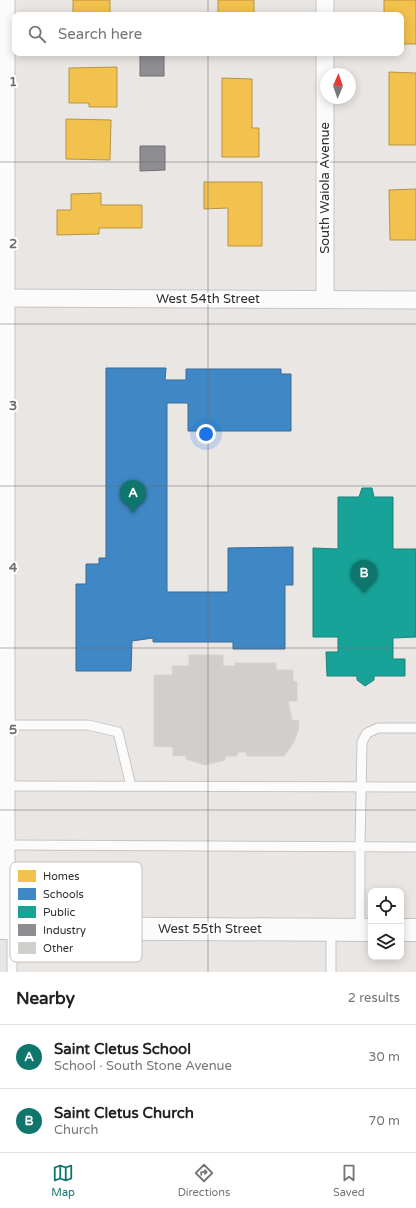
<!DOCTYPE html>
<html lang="en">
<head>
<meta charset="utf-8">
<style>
  :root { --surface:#fff; --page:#f6f6f6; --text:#222; --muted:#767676; --line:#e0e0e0; --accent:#0f766e }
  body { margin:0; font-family:"Varela Round",sans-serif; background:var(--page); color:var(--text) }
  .controls { position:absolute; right:12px; bottom:12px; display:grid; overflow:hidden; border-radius:8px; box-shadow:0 2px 10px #0003 }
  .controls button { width:36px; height:36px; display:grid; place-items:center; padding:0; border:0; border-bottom:1px solid var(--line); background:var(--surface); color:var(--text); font:20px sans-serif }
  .compass { position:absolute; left:320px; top:68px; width:36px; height:36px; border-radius:50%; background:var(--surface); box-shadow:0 2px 10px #0003; rotate:2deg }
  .you { position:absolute; left:206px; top:434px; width:14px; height:14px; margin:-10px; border:3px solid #fff; border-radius:50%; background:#1a73e8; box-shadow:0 0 0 6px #1a73e833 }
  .badge { display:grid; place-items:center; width:26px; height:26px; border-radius:50%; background:var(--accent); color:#fff; font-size:13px; font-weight:700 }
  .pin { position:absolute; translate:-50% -33px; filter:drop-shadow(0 1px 2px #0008) }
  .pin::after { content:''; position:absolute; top:21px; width:14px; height:12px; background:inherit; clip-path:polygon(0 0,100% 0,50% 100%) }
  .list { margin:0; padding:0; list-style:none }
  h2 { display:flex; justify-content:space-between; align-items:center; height:52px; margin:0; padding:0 16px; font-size:17px }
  h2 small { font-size:13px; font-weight:400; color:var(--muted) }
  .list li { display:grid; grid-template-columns:26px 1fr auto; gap:12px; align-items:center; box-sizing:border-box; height:64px; padding:0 16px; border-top:1px solid var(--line) }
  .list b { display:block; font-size:15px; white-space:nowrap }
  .list p { margin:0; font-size:13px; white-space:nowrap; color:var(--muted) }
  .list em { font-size:13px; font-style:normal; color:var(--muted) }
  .icon { flex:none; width:22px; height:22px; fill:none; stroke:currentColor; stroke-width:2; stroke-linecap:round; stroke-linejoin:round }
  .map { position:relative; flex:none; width:416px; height:972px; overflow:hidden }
  .search { position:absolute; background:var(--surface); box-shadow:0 2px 10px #0003; left:12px; right:12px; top:12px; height:44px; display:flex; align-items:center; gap:10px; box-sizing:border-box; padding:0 14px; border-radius:8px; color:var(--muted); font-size:15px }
  .sheet { height:180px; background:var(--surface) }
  nav { display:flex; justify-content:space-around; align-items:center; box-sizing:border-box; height:56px; border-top:1px solid var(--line); background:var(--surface); font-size:11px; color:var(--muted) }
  nav a { display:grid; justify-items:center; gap:2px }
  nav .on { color:var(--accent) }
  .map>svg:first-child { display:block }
  .homes { fill:#f2c14e; stroke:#b79544 }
  .schools { fill:#3f88c5; stroke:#3a6d97 }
  .public { fill:#17a398; stroke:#1e8078 }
  .industry { fill:#8d8d92; stroke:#707074 }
  .building { fill:#d1cfcc; stroke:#d5d2cf }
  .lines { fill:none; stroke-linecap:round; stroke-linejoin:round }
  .service-casing { stroke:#c6c5c5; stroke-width:11 }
  .minor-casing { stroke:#c6c5c5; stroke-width:19 }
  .secondary-casing { stroke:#c6c5c5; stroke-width:24 }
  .service { stroke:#fcfbfb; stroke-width:9 }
  .minor { stroke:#fcfbfb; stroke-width:17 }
  .secondary { stroke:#fcfbfb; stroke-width:22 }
  .grid { fill:none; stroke:#6f6e6d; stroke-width:1; stroke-opacity:0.55 }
  .labels { text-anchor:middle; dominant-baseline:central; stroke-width:4; stroke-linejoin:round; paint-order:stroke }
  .street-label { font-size:13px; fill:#2d2d2d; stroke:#fff }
  .key { fill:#fff; stroke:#c0c0c0; stroke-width:1 }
  .key-label { font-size:11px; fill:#2d2d2d }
  .grid-label { font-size:13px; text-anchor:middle; font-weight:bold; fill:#6f6e6d; stroke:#fff; stroke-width:4; stroke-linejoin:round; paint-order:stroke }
</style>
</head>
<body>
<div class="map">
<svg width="416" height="972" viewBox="0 0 416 972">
  <rect width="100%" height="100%" fill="#eae6e3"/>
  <g class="homes">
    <rect x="73" y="0" width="37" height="15"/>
    <rect x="218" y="0" width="36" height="15"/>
    <path d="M384 0H416V44H401V15H384Z"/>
    <path d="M117 67V107H89V103H69V68Z"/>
    <path d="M389 72 416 73V145H389Z"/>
    <path d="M222 78 252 79V128H259V157H222Z"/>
    <path d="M66 119 111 120 110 160 66 159Z"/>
    <path d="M204 182H262V246H228V208L204 209Z"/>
    <path d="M416 189V240H390L389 190Z"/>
    <path d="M101 193V205H142V228H99V234L57 235V210H71V194Z"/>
  </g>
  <path class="schools" d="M106 368H166L165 380H186V369H281V374H291V431H188V403H167V592H228V548L293 547V585H285V649H233V642H153V638L132 641 131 671H76V584H86V564H99V558H106Z"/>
  <path class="public" d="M362 488H372L374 497H393V549H416V637L393 638V659H405V676H374V680L365 686 357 680V676H327L326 652H338V637H313V548L338 549V497H359Z"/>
  <g class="industry">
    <rect x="140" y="53" width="24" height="23"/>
    <path d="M140 146H165V170L140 171Z"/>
  </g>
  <path class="building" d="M189 655H223V666H235V663H276V670H293V681L297 682V701H288L292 720 299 721 298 731 294 742 284 756H247L246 752H238L237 756H225V760L205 765 186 759V755L173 756V747L154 746V675H173L172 666H189Z"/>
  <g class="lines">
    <g class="service-casing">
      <g id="service">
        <path d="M6 725H88L118 732 131 786"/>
        <path d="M6 786 416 787"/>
        <path d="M6 845 416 847"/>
        <path d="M12 928V972"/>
        <path d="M360 930V847L362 742 367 733 378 728H416"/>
        <path d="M331 972V930"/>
      </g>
    </g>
    <g class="minor-casing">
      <g id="minor">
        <path d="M325 15V0"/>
        <path d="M325 53V299"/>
        <path d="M0 298 416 300"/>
        <path d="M6 928V0"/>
      </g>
    </g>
    <g class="secondary-casing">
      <g id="secondary">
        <path d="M0 928 371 930"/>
        <path d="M401 930H416"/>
      </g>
    </g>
    <use href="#service" class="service"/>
    <use href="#minor" class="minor"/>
    <use href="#secondary" class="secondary"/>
  </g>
  <path class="grid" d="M208 0V15M208 53V972M0 162H416M0 324H416M0 486H416M0 648H416M0 810H416"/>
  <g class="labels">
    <g class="street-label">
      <text transform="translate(325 188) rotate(-90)">South Waiola Avenue</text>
      <text x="208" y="299">West 54th Street</text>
      <text x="210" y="929">West 55th Street</text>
    </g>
  </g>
  <rect x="10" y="862" width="132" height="100" rx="6" class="key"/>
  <rect x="18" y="870" width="18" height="12" fill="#f2c14e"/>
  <rect x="18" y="888" width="18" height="12" fill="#3f88c5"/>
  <rect x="18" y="906" width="18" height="12" fill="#17a398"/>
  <rect x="18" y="924" width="18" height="12" fill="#8d8d92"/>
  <rect x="18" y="942" width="18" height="12" fill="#d1cfcc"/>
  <g class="key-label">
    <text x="43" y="880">Homes</text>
    <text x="43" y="898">Schools</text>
    <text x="43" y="916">Public</text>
    <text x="43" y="934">Industry</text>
    <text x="43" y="952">Other</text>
  </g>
  <g class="grid-label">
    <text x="13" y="86">1</text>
    <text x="13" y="248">2</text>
    <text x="13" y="410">3</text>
    <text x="13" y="572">4</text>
    <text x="13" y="734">5</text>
  </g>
</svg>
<div class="controls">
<button><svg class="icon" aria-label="locate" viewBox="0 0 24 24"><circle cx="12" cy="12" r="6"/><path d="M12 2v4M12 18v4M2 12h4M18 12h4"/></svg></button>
<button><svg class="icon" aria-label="layers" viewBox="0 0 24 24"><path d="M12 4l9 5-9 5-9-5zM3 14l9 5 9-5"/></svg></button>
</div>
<svg class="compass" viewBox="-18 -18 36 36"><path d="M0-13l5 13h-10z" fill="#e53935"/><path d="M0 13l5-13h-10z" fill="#767676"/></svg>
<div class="you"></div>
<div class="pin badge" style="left:133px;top:513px">A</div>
<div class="pin badge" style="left:364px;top:593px">B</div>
<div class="search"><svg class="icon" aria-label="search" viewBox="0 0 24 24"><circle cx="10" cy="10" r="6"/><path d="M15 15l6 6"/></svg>Search here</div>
</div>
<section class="sheet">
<h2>Nearby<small>2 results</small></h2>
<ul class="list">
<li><span class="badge">A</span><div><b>Saint Cletus School</b><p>School · South Stone Avenue</p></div><em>30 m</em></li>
<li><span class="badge">B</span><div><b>Saint Cletus Church</b><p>Church</p></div><em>70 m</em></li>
</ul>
</section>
<nav>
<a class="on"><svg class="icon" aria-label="map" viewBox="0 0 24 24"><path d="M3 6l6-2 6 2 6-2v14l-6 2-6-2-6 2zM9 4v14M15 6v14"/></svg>Map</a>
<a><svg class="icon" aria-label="directions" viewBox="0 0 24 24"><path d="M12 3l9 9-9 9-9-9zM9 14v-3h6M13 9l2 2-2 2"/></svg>Directions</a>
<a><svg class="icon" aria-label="saved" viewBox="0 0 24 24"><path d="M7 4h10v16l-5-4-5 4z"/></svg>Saved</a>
</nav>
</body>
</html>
